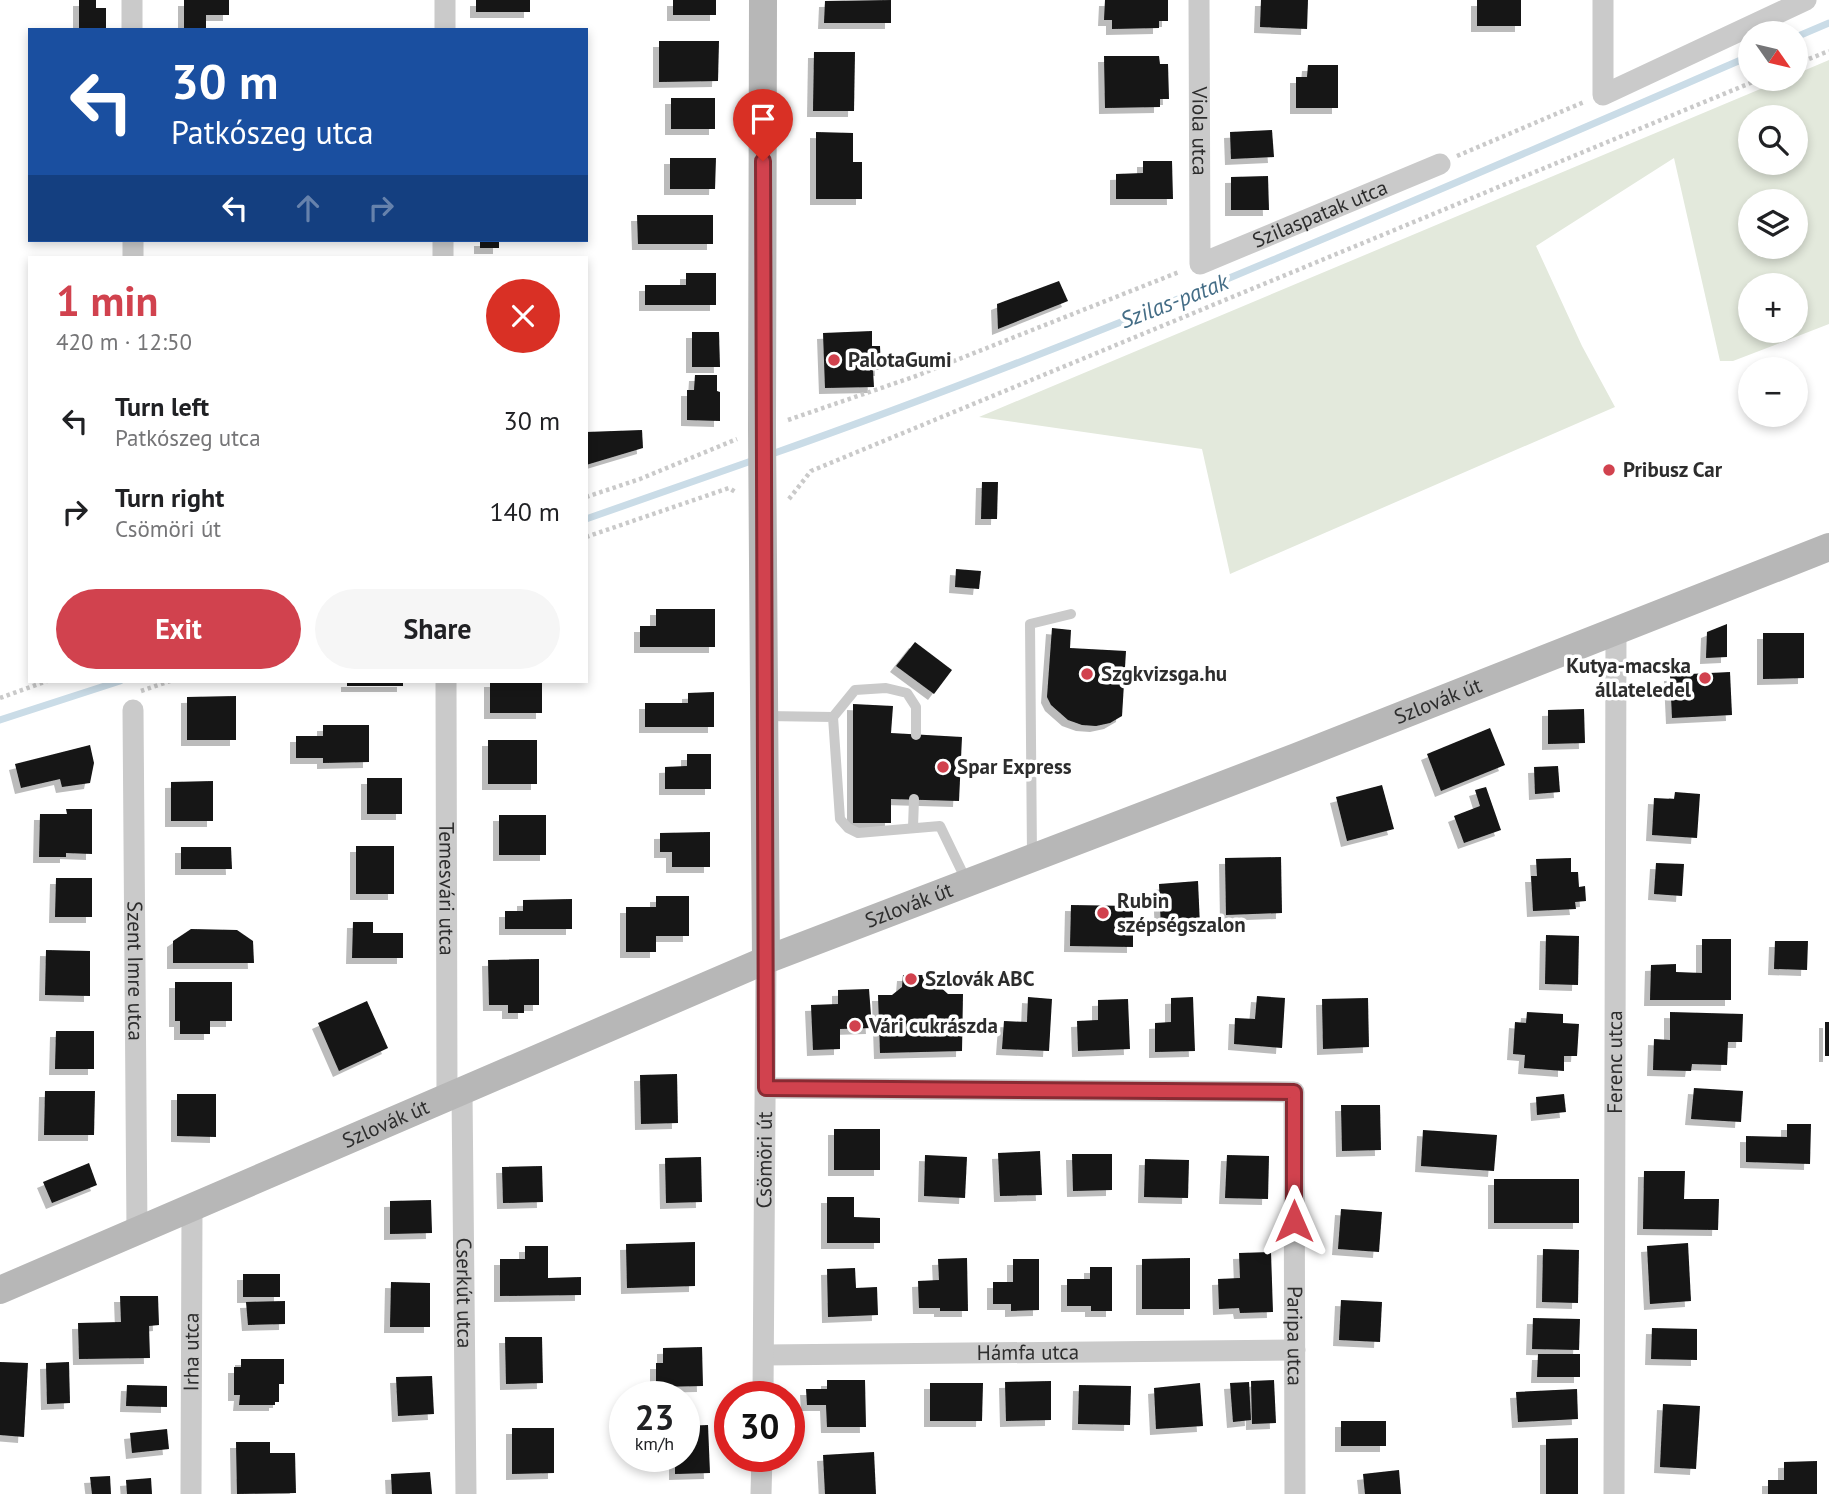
<!DOCTYPE html>
<meta charset="utf-8">
<style>
:root{--surface:#fff;--page:#f6f6f6;--text:#202124;--muted:#757577;--accent:#d1424e}
body{margin:0;font-family:"PT Sans",sans-serif;background:var(--page);color:var(--text);height:100vh;display:flex;flex-direction:column;font-size:26px;white-space:nowrap}
*{box-sizing:border-box;margin:0}
p{font-size:23px;color:var(--muted)}
.icon{flex:none;width:38px;height:38px;fill:none;stroke:currentColor;stroke-width:2;stroke-linecap:round;stroke-linejoin:round}
.map{position:relative;flex:1;overflow:hidden}
.sheet{position:absolute;left:28px;top:256px;width:560px;height:427px;display:flex;flex-direction:column;background:var(--surface);border-radius:0px;box-shadow:0 4px 10px #0003}
.sheet>*{flex:none}
.guide{position:absolute;left:28px;top:28px;width:560px;height:214px;border-radius:0px;box-shadow:0 4px 10px #0003;background:#1a4fa0;color:#fff;overflow:hidden}
.needle{width:46px;rotate:124deg}
.fabs{position:absolute;left:1738px;top:21px;display:grid;gap:14px}
.fabs a{display:grid;place-items:center;width:70px;height:70px;border-radius:50%;background:var(--surface);box-shadow:0 4px 10px #0003;font-size:35px}
.speed{position:absolute;left:609px;top:1381px;display:flex;gap:14px;font-size:35px;font-weight:700;text-align:center}
.speed>*{display:grid;place-content:center;width:91px;height:91px;border-radius:50%;background:var(--surface);box-shadow:0 4px 10px #0003;line-height:1}
.speed small{font-size:18px;font-weight:400}
.speed .limit{border:10px solid #d22;background:#fff;color:#111}
.pin{position:absolute;display:grid;place-items:center;width:60px;height:60px;color:#fff;margin:-72px -30px;border-radius:50% 50% 50% 0;rotate:-45deg;box-shadow:0 0 7px #0007}
.pin .icon{rotate:45deg}
.me{position:absolute;width:77px;margin:-38px;rotate:0deg;stroke-linejoin:round;filter:drop-shadow(0 0 5px #0008)}
.turn{display:flex;align-items:center;gap:24px;height:147px;padding:0 28px;font-size:32px}
.turn .icon{width:91px;height:91px;stroke-width:2.5}
.turn b{display:block;font-size:49px;line-height:60px}
.lanes{display:flex;align-items:center;height:66px;padding:0 28px;background:#0003;justify-content:center;gap:35px;direction:ltr}
.lanes .off{opacity:.35}
.round{display:grid;place-items:center;flex:none;width:74px;height:74px;border-radius:37px;background:var(--page)}
.summary{display:flex;align-items:center;justify-content:space-between;height:119px;padding:0 28px}
h1{font-size:42px;font-weight:700;line-height:52px;color:var(--accent)}
.cta{display:flex;gap:14px;margin-top:auto;padding:14px 28px}
.cta a{flex:1;height:80px;border-radius:42px;background:var(--accent);color:#fff;font-size:28px;font-weight:700;line-height:80px;text-align:center}
.cta a+a{background:var(--page);color:var(--text)}
ul{padding:0;list-style:none}
li{display:flex;align-items:center;gap:21px;height:91px;padding:0 28px}
li div{flex:1}
li b{display:block;font-size:26px}
li em{font-style:normal}
.map>svg:first-child{display:block}
</style>
<div class="map">
<svg width="1829" height="1494" viewBox="0 0 1829 1494">
<defs>
<filter id="shadow"><feDropShadow dx="-6" dy="6" stdDeviation="0" flood-color="#0004"/></filter>
</defs>
<rect width="100%" height="100%" fill="#fff"/>
<path fill="#e3e9dc" fill-rule="evenodd" d="M1829,60V324L1733,361H1720L1674,158L1536,246L1582,346L1615,407L1230,574L1202,449L979,417L1784,79H1796V74ZM1796,117V163H1750V117ZM1796,201V247H1750V201ZM1750,285H1796V331H1750Z"/>
<g fill="none" stroke-linecap="round" stroke-linejoin="round">
<g stroke="#cadce7" stroke-width="7">
<polyline points="1796,37 1829,23"/>
<path d="M769,455C1102,338 1426,196 1750,56"/>
<polyline points="586,519 757,459"/>
<polyline points="0,720 120,681"/>
</g>
</g>
<g fill="#141414" filter="url(#shadow)">
<polygon points="79,0 96,0 96,8 106,8 106,30 79,30"/>
<polygon points="184,0 229,0 229,15 206,15 206,30 184,30"/>
<rect x="476" y="0" width="54" height="12"/>
<rect x="673" y="0" width="43" height="15"/>
<polygon points="891,0 891,23 824,23 825,1"/>
<polygon points="1105,0 1168,0 1168,21 1159,21 1159,28 1112,29 1112,20 1104,20"/>
<polygon points="1261,0 1308,0 1307,29 1260,27"/>
<rect x="1477" y="0" width="44" height="26"/>
<polygon points="659,41 719,41 718,81 659,82"/>
<polygon points="814,52 855,52 854,111 813,111"/>
<polygon points="1104,56 1159,56 1160,64 1168,64 1169,99 1160,99 1160,107 1105,108"/>
<polygon points="1308,65 1338,65 1338,108 1296,108 1296,77 1307,77"/>
<rect x="671" y="98" width="44" height="31"/>
<polygon points="1272,130 1274,157 1231,159 1230,132"/>
<polygon points="816,132 853,133 853,162 862,162 862,199 816,199"/>
<polygon points="670,158 716,158 715,189 670,189"/>
<polygon points="1143,161 1172,161 1173,199 1116,199 1116,174 1143,173"/>
<polygon points="1268,176 1269,210 1231,210 1231,177"/>
<polygon points="637,215 713,215 713,244 638,244"/>
<rect x="480" y="240" width="19" height="8"/>
<polygon points="686,273 716,273 716,305 645,305 645,285 686,285"/>
<polygon points="1059,281 1068,301 998,329 997,304"/>
<polygon points="872,331 872,346 880,346 881,370 873,370 874,387 825,388 823,333"/>
<polygon points="692,332 719,332 720,367 692,367"/>
<polygon points="695,375 717,375 717,391 720,392 720,421 687,420 687,390 694,390"/>
<polygon points="642,430 643,448 586,465 586,432"/>
<polygon points="982,482 998,482 997,519 981,519"/>
<polygon points="956,569 981,571 979,589 955,587"/>
<polygon points="656,609 715,609 715,647 640,647 640,626 656,626"/>
<polygon points="1727,624 1727,657 1706,658 1707,632"/>
<polygon points="1052,628 1071,630 1070,648 1126,651 1122,716 1110,723 1096,726 1082,725 1068,720 1051,705 1047,697"/>
<polygon points="1763,633 1804,633 1804,678 1763,679"/>
<polygon points="915,642 952,670 934,694 896,666"/>
<polygon points="1730,672 1732,715 1672,718 1670,675"/>
<rect x="347" y="681" width="56" height="5"/>
<rect x="490" y="681" width="52" height="32"/>
<polygon points="714,692 714,727 645,727 645,703 688,703 688,693"/>
<polygon points="236,696 236,740 187,740 187,697"/>
<polygon points="853,704 893,706 891,733 962,737 959,801 891,799 891,823 853,823"/>
<polygon points="1584,709 1585,743 1548,744 1548,710"/>
<polygon points="323,725 369,725 369,762 323,763 323,758 296,758 296,736 323,736"/>
<polygon points="1490,728 1505,765 1441,791 1427,754"/>
<rect x="488" y="740" width="49" height="44"/>
<polygon points="90,745 94,763 90,783 62,787 60,779 21,788 15,764"/>
<polygon points="687,754 711,754 711,789 665,789 665,767 687,766"/>
<polygon points="1558,766 1560,792 1535,794 1534,767"/>
<rect x="367" y="778" width="35" height="36"/>
<polygon points="213,781 213,821 171,821 171,782"/>
<polygon points="1382,785 1394,829 1347,841 1336,797"/>
<polygon points="1486,787 1501,830 1464,843 1454,816 1480,806 1475,790"/>
<polygon points="1675,792 1700,794 1697,838 1652,835 1654,798 1674,799"/>
<polygon points="66,809 92,809 92,854 66,853 66,857 39,857 40,814 67,814"/>
<rect x="499" y="815" width="47" height="40"/>
<polygon points="710,832 710,867 672,867 672,852 660,852 660,833"/>
<rect x="356" y="846" width="38" height="48"/>
<polygon points="181,847 231,847 232,869 181,869"/>
<polygon points="1281,857 1282,913 1226,915 1225,858"/>
<polygon points="1571,858 1571,872 1578,872 1579,887 1585,886 1586,901 1575,902 1576,909 1533,911 1531,876 1537,876 1536,859"/>
<polygon points="1656,863 1684,864 1682,896 1654,894"/>
<polygon points="56,878 92,878 92,917 55,917"/>
<polygon points="1198,881 1200,926 1161,928 1159,884"/>
<polygon points="656,896 689,896 689,936 656,936 656,952 626,952 626,907 656,907"/>
<polygon points="572,899 572,929 505,929 505,911 523,911 523,900"/>
<polygon points="1071,905 1133,906 1133,947 1070,946"/>
<polygon points="353,922 373,922 373,933 403,933 403,958 352,958"/>
<polygon points="191,929 237,930 253,941 254,963 173,963 173,941"/>
<polygon points="1546,935 1579,936 1578,985 1545,984"/>
<polygon points="1702,939 1731,939 1731,1000 1650,1000 1651,965 1676,964 1676,972 1702,973"/>
<polygon points="1775,941 1808,941 1807,970 1774,969"/>
<polygon points="46,950 90,951 90,996 45,995"/>
<polygon points="539,959 539,1005 524,1005 524,1013 508,1013 508,1005 489,1005 488,960"/>
<polygon points="903,975 938,975 938,985 948,994 963,994 962,1051 880,1053 878,995 892,995 902,987"/>
<polygon points="175,982 232,982 232,1021 210,1021 210,1034 180,1034 180,1021 175,1021"/>
<polygon points="869,989 872,1028 840,1029 840,1049 813,1050 811,1005 838,1004 838,990"/>
<polygon points="1257,996 1285,998 1282,1048 1234,1044 1235,1018 1255,1019"/>
<polygon points="1028,997 1052,999 1049,1051 1002,1049 1004,1021 1027,1022"/>
<polygon points="1193,997 1195,1051 1155,1052 1155,1023 1171,1022 1171,998"/>
<polygon points="1368,998 1369,1047 1323,1049 1322,999"/>
<polygon points="1128,999 1130,1049 1078,1051 1077,1021 1098,1020 1098,1000"/>
<polygon points="367,1001 388,1048 339,1071 318,1023"/>
<polygon points="1527,1012 1563,1014 1563,1023 1579,1024 1577,1056 1564,1056 1564,1071 1524,1068 1525,1055 1513,1054 1515,1022 1526,1023"/>
<polygon points="1670,1012 1743,1014 1742,1042 1728,1042 1727,1065 1692,1064 1691,1071 1653,1070 1654,1039 1670,1040"/>
<rect x="1825" y="1022" width="4" height="34"/>
<polygon points="56,1031 94,1031 94,1069 55,1069"/>
<polygon points="677,1074 678,1123 641,1124 640,1075"/>
<polygon points="1694,1088 1743,1091 1741,1122 1691,1119"/>
<polygon points="45,1091 95,1091 94,1135 44,1135"/>
<polygon points="177,1094 216,1094 216,1137 177,1136"/>
<polygon points="1564,1094 1566,1112 1537,1115 1536,1097"/>
<polygon points="1341,1105 1380,1105 1381,1150 1342,1151"/>
<polygon points="1787,1124 1811,1124 1810,1164 1746,1162 1746,1136 1787,1137"/>
<rect x="834" y="1129" width="46" height="41"/>
<polygon points="1423,1130 1497,1135 1494,1171 1421,1166"/>
<polygon points="1040,1151 1042,1195 1000,1196 998,1153"/>
<polygon points="1072,1154 1112,1154 1112,1190 1073,1191"/>
<polygon points="925,1155 967,1157 965,1198 924,1196"/>
<polygon points="1227,1155 1269,1156 1268,1199 1225,1198"/>
<polygon points="701,1157 702,1202 666,1203 665,1158"/>
<polygon points="1145,1159 1189,1160 1188,1198 1144,1197"/>
<polygon points="89,1163 97,1185 52,1203 43,1182"/>
<polygon points="542,1166 543,1202 503,1203 502,1167"/>
<polygon points="1644,1171 1685,1171 1684,1199 1719,1199 1718,1230 1643,1229"/>
<rect x="1494" y="1179" width="85" height="44"/>
<polygon points="827,1197 854,1197 854,1217 880,1218 880,1243 827,1243"/>
<polygon points="431,1200 432,1233 390,1234 390,1201"/>
<polygon points="1341,1209 1382,1212 1379,1252 1338,1249"/>
<polygon points="695,1242 695,1286 627,1288 626,1244"/>
<polygon points="1688,1243 1691,1301 1650,1304 1647,1246"/>
<polygon points="525,1246 548,1246 548,1278 581,1277 581,1295 500,1296 500,1259 525,1259"/>
<polygon points="1543,1249 1579,1250 1578,1303 1542,1302"/>
<polygon points="1271,1252 1273,1312 1240,1313 1239,1308 1219,1309 1218,1279 1240,1278 1239,1253"/>
<polygon points="967,1258 968,1311 940,1311 940,1308 919,1308 918,1281 939,1280 938,1259"/>
<polygon points="1190,1258 1190,1309 1142,1309 1142,1259"/>
<polygon points="1013,1259 1039,1259 1039,1310 1011,1311 1011,1304 993,1304 993,1282 1013,1282"/>
<polygon points="1090,1267 1112,1267 1112,1311 1091,1311 1091,1306 1067,1306 1067,1279 1090,1279"/>
<polygon points="855,1268 856,1288 877,1287 878,1315 828,1317 827,1269"/>
<rect x="243" y="1274" width="37" height="23"/>
<polygon points="391,1282 430,1283 430,1327 390,1327"/>
<polygon points="120,1296 158,1296 159,1325 149,1326 150,1358 79,1359 78,1323 121,1322"/>
<polygon points="1341,1300 1382,1302 1380,1342 1339,1340"/>
<polygon points="285,1301 285,1324 248,1325 246,1302"/>
<polygon points="1533,1318 1580,1319 1579,1350 1532,1349"/>
<polygon points="1652,1328 1697,1329 1697,1360 1651,1359"/>
<polygon points="505,1337 542,1337 543,1383 506,1384"/>
<polygon points="702,1347 703,1386 656,1387 656,1363 663,1363 663,1348"/>
<polygon points="1538,1354 1580,1354 1580,1377 1537,1377"/>
<polygon points="241,1359 284,1359 284,1384 279,1384 279,1402 275,1402 275,1405 239,1405 240,1395 234,1395 234,1367 241,1367"/>
<polygon points="0,1362 28,1363 24,1437 0,1435"/>
<polygon points="69,1362 70,1403 47,1404 46,1363"/>
<polygon points="432,1376 434,1414 398,1416 396,1377"/>
<polygon points="827,1380 865,1380 866,1427 827,1427 826,1405 807,1405 806,1389 827,1389"/>
<polygon points="1274,1380 1276,1423 1252,1424 1251,1381"/>
<polygon points="1051,1381 1051,1420 1006,1421 1005,1382"/>
<polygon points="1249,1382 1251,1420 1233,1422 1230,1383"/>
<polygon points="930,1383 983,1383 982,1421 930,1421"/>
<polygon points="1200,1383 1203,1426 1156,1429 1154,1388"/>
<polygon points="127,1385 167,1386 167,1407 126,1406"/>
<polygon points="1079,1385 1131,1386 1130,1425 1078,1424"/>
<polygon points="1577,1389 1578,1419 1518,1422 1516,1392"/>
<polygon points="1663,1404 1700,1406 1696,1469 1660,1467"/>
<rect x="1341" y="1421" width="45" height="25"/>
<polygon points="708,1425 710,1473 675,1474 675,1456 684,1456 684,1426"/>
<polygon points="512,1428 554,1428 554,1473 512,1474"/>
<polygon points="167,1429 169,1449 132,1453 130,1433"/>
<polygon points="1578,1438 1578,1494 1546,1494 1546,1439"/>
<polygon points="236,1442 270,1442 270,1453 295,1453 296,1493 237,1494"/>
<polygon points="874,1452 876,1494 825,1494 823,1455"/>
<polygon points="1817,1461 1817,1494 1768,1494 1768,1480 1784,1480 1784,1462"/>
<polygon points="1399,1470 1401,1494 1365,1494 1363,1474"/>
<polygon points="430,1472 432,1494 392,1494 391,1474"/>
<polygon points="110,1476 111,1494 92,1494 90,1477"/>
<polygon points="151,1478 152,1494 127,1494 126,1480"/>
</g>
<g fill="none" stroke-linecap="round" stroke-linejoin="round">
<g stroke="#cacaca" stroke-width="4.5" stroke-dasharray="3.5 3.5" stroke-linecap="butt">
<polyline points="1796,64 1829,51"/>
<polyline points="1457,156 1584,102"/>
<polyline points="788,420 916,376 1179,272"/>
<polyline points="586,497 640,479 737,439"/>
<polyline points="789,499 811,471 1760,79"/>
<polyline points="586,537 729,488 737,493"/>
<polyline points="141,691 170,681"/>
<polyline points="0,698 47,681"/>
</g>
<g stroke="#cacaca" stroke-width="10">
<polyline points="766,716 833,717 840,819 848,828 858,833 940,826 967,882"/>
<polyline points="833,717 855,690 886,688 907,693 916,707 916,735"/>
<polyline points="913,827 914,799"/>
<polyline points="1032,856 1030,624 1071,614"/>
</g>
<g stroke="#cacaca" stroke-width="21">
<polyline points="132,0 132,30"/>
<path id="s1" d="M1199,0L1200,264L1440,164"/>
<polyline points="1603,0 1603,95 1806,0"/>
<polyline points="445,30 445,0"/>
<polyline points="133,240 133,257"/>
<polyline points="443,257 443,240"/>
<path id="s2" d="M446,681L447,1098"/>
<path id="s3" d="M133,710L137,1232"/>
<path id="s4" d="M766,1088L1294,1092L1295,1494"/>
<path id="s5" d="M462,1092L466,1494"/>
<path id="s6" d="M764,1355L1295,1350"/>
<path id="s7" d="M763,1396L766,960"/>
<path id="s8" d="M191,1494L192,1209"/>
<polyline points="761,1494 762,1456"/>
<path id="s9" d="M1614,1494L1616,631"/>
</g>
<g stroke="#b7b7b7" stroke-width="28">
<polyline points="763,0 762,429 766,960"/>
<path id="s10" d="M0,1290L766,960L1296,757L1829,547"/>
</g>
</g>
<g fill="none" stroke-linecap="round" stroke-linejoin="round">
<defs>
<polyline id="route" points="763,161 766,1088 1294,1092 1294,1221"/>
</defs>
<use href="#route" stroke="#882b33" stroke-width="18"/>
<use href="#route" stroke="#d1424e" stroke-width="12"/>
</g>
<g fill="#d1424e" stroke="#fff" stroke-width="2.5">
<circle cx="834" cy="360" r="7"/>
<circle cx="1609" cy="470" r="7"/>
<circle cx="1087" cy="674" r="7"/>
<circle cx="1705" cy="678" r="7"/>
<circle cx="943" cy="767" r="7"/>
<circle cx="1103" cy="913" r="7"/>
<circle cx="911" cy="979" r="7"/>
<circle cx="855" cy="1026" r="7"/>
</g>
<g text-anchor="middle" stroke-width="7" stroke-linejoin="round" paint-order="stroke">
<g font-size="21" fill="#2d2d2d" stroke="#fff">
<text dy="7" stroke="none"><textPath href="#s1" startOffset="131">Viola utca</textPath></text>
<text dy="7" stroke="none"><textPath href="#s1" startOffset="394">Szilaspatak utca</textPath></text>
<text dy="7" stroke="none"><textPath href="#s10" startOffset="1554">Szlovák út</textPath></text>
<text dy="7" stroke="none"><textPath href="#s2" startOffset="208">Temesvári utca</textPath></text>
<text dy="7" stroke="none"><textPath href="#s10" startOffset="987">Szlovák út</textPath></text>
<text dy="7" stroke="none"><textPath href="#s3" startOffset="261">Szent Imre utca</textPath></text>
<text dy="7" stroke="none"><textPath href="#s9" startOffset="432">Ferenc utca</textPath></text>
<text dy="7" stroke="none"><textPath href="#s10" startOffset="420">Szlovák út</textPath></text>
<text dy="7" stroke="none"><textPath href="#s7" startOffset="236">Csömöri út</textPath></text>
<text dy="7" stroke="none"><textPath href="#s5" startOffset="201">Cserkút utca</textPath></text>
<text dy="7" stroke="none"><textPath href="#s4" startOffset="772">Paripa utca</textPath></text>
<text dy="7" stroke="none"><textPath href="#s8" startOffset="142">Irha utca</textPath></text>
<text dy="7" stroke="none"><textPath href="#s6" startOffset="264">Hámfa utca</textPath></text>
</g>
<g font-size="21" font-weight="bold" fill="#2d2d2d" stroke="#fff" text-anchor="start">
<text x="848" y="367">PalotaGumi</text>
<text x="1623" y="477">Pribusz Car</text>
<text x="1691" y="673" text-anchor="end">Kutya-macska<tspan x="1691" dy="24">állateledel</tspan></text>
<text x="1101" y="681">Szgkvizsga.hu</text>
<text x="957" y="774">Spar Express</text>
<text x="1117" y="908">Rubin<tspan x="1117" dy="24">szépségszalon</tspan></text>
<text x="925" y="986">Szlovák ABC</text>
<text x="869" y="1033">Vári cukrászda</text>
</g>
<g font-size="23" font-style="italic" fill="#446d86" stroke="#fff">
<text transform="translate(1174 301) rotate(-21)" y="8">Szilas-patak</text>
</g>
</g>
</svg>
<div class="fabs">
<a><svg class="needle" viewBox="-14 -14 28 28"><path d="M0-13l5 13h-10z" fill="#e53935"/><path d="M0 13l5-13h-10z" fill="#757577"/></svg></a>
<a><svg class="icon" aria-label="search" viewBox="0 0 24 24"><circle cx="10" cy="10" r="6"/><path d="M15 15l6 6"/></svg></a>
<a><svg class="icon" aria-label="layers" viewBox="0 0 24 24"><path d="M12 4l9 5-9 5-9-5zM3 14l9 5 9-5"/></svg></a>
<a>+</a>
<a>−</a>
</div>
<div class="speed"><div>23<small>km/h</small></div><div class="limit">30</div></div>
<div class="pin" style="left:763px;top:161px;background:#d93025"><svg class="icon" aria-label="arrive" viewBox="0 0 24 24"><path d="M6 21V4h12l-3 4 3 4H6"/></svg></div>
<svg class="me" style="left:1294px;top:1221px" viewBox="-20 -20 40 40"><path d="M0-17L14 15 0 8-14 15z" fill="#d1424e" stroke="#fff" stroke-width="4"/></svg>
<div class="guide">
<div class="turn"><svg class="icon" aria-label="left" viewBox="0 0 24 24"><path d="M17 20v-9H6M10 6l-5 5 5 5"/></svg><div><b>30 m</b>Patkószeg utca</div></div>
<div class="lanes"><svg class="icon" aria-label="left" viewBox="0 0 24 24"><path d="M17 20v-9H6M10 6l-5 5 5 5"/></svg><svg class="icon off" aria-label="ahead" viewBox="0 0 24 24"><path d="M12 20V5M6 11l6-6 6 6"/></svg><svg class="icon off" aria-label="right" viewBox="0 0 24 24"><path d="M7 20v-9h11M14 6l5 5-5 5"/></svg></div>
</div>
<section class="sheet">
<div class="summary"><div><h1>1 min</h1><p>420 m · 12:50</p></div><a class="round" style="background:#d93025;color:#fff"><svg class="icon" aria-label="close" viewBox="0 0 24 24"><path d="M6 6l12 12M18 6L6 18"/></svg></a></div>
<ul>
<li><svg class="icon" aria-label="left" viewBox="0 0 24 24"><path d="M17 20v-9H6M10 6l-5 5 5 5"/></svg><div><b>Turn left</b><p>Patkószeg utca</p></div><em>30 m</em></li>
<li><svg class="icon" aria-label="right" viewBox="0 0 24 24"><path d="M7 20v-9h11M14 6l5 5-5 5"/></svg><div><b>Turn right</b><p>Csömöri út</p></div><em>140 m</em></li>
</ul>
<div class="cta"><a>Exit</a><a>Share</a></div>
</section>
</div>
